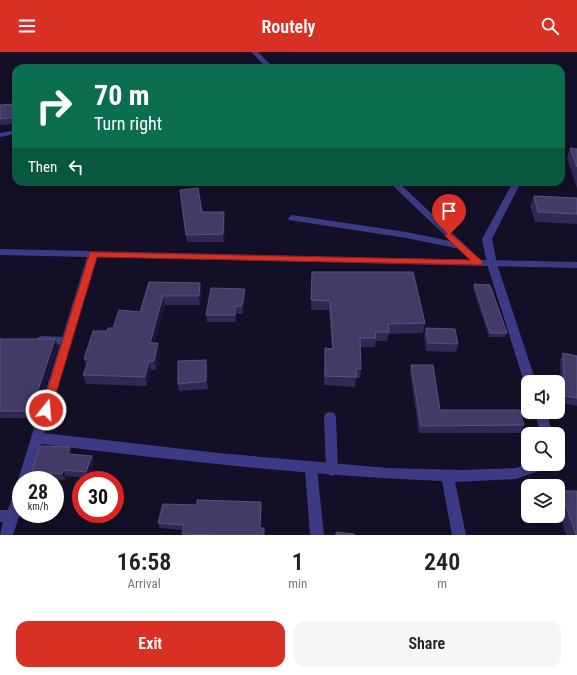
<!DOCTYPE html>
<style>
:root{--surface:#fff;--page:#f6f6f6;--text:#222;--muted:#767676;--accent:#d93025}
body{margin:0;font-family:"Roboto Condensed",sans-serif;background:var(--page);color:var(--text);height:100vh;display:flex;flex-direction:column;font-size:15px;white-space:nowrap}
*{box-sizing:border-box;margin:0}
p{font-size:13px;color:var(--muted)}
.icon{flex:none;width:22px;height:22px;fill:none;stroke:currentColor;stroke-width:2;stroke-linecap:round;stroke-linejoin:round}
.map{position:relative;height:483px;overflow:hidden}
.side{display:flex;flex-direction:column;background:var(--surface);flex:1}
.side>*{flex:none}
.banner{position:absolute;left:12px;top:12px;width:553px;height:122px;border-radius:12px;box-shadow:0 2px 6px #0003;background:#0b6e4f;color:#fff;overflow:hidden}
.controls{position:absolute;left:521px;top:323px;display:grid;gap:8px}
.controls a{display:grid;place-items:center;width:44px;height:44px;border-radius:8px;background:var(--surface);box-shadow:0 2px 6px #0003;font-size:20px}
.speed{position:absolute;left:12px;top:419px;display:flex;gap:8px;font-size:20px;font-weight:700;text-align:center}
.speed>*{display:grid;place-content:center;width:52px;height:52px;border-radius:50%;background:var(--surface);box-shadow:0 2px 6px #0003;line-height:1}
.speed small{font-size:10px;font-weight:400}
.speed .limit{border:6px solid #d22;background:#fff;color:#111}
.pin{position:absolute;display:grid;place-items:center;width:34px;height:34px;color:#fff;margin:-41px -17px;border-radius:50% 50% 50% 0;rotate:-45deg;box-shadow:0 0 4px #0007}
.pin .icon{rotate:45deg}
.me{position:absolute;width:44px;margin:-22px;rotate:17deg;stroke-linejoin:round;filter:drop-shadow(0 0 3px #0008)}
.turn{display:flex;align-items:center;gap:14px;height:84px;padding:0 16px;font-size:18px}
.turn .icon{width:52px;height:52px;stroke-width:2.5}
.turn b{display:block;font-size:28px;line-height:34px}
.then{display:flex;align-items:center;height:38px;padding:0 16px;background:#0003;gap:8px;font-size:15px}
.eta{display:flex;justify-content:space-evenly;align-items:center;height:68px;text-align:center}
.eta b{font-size:24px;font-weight:600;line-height:28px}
.button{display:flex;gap:8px;margin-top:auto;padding:8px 16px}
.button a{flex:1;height:46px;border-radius:12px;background:var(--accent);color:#fff;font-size:16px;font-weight:600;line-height:46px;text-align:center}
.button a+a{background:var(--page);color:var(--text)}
header{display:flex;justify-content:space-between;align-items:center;height:52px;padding:0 16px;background:var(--accent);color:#fff;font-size:18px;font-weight:600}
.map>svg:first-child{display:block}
</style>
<header><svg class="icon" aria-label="menu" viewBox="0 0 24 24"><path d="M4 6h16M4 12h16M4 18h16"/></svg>Routely<svg class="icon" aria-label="search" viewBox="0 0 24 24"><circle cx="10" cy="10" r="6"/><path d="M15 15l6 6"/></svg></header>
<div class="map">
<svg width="577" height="483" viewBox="0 0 577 483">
<rect width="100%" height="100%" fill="#130f26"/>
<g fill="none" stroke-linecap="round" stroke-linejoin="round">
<g fill="#3d3a85" fill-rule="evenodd">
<polygon points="513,130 521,130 492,187 497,212 492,215 487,212 482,187"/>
<polygon points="292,163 406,180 460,191 465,194 460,197 406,186 289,168 288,166"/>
<polygon points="42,284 67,285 71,286 72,289 71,292 67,293 42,292 38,291 37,288 38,285"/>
<polygon points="330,360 334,361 336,365 338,418 336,422 332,424 328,422 326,418 324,365 326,361"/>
<polygon points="311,411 315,413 317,417 324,483 310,483 305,417 307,413"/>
</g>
<g fill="#3d3a85" fill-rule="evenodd">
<polygon points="251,0 258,0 274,16 267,16"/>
<polygon points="16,78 16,82 0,85 0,81"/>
<polygon points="389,130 398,130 482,209 484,211 482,213 476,213"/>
<path d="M93,199L98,202L44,381L218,401L388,416L462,418L516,416L528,412H549L547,416L516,427L455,430L466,483H452L442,429C308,424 175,408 41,392L30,428H21V458L13,483H0L3,470H0V458H8L16,434L20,432L18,428L88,202Z"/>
<polygon points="492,209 497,212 536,330 528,330 528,334 524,330 487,212"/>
<polygon points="534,360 546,360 553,382 541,382"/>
</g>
<polygon fill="#3d3a85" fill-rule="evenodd" points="0,197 577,210 577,216 0,203"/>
</g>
<g fill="#312854">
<polygon points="16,39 16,72 0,73 0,53 14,52"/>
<polygon points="570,96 577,97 577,136 567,106"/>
<polygon points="180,138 202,160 224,160 225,167 224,190 187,190"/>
<polygon points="534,144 577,146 577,172 535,170 530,154"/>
<polygon points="312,220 425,271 423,281 388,282 387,289 376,289 375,295 360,295 361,317 360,326 356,326 355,335 324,333 325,296 332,297 329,258 311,258"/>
<polygon points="149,230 200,231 202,239 200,253 165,253 154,291 160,300 156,318 151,318 147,334 86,332 83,323 86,314 84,307 107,279 113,276 140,260"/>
<polygon points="474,232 507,281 505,285 489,285 473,236"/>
<polygon points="245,244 243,262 237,262 236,270 207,270 206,263"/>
<polygon points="426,276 458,292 456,300 426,299 424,284"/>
<polygon points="0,287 58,294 35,366 0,366"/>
<polygon points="563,301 577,304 577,354 562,351 560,308"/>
<polygon points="411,313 440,358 524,373 521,381 419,381 410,320"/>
<polygon points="208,315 208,337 179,339 178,332"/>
<polygon points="73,401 72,402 94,410 89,426 66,424 65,428 29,428"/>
<polygon points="561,439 577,483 566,483 558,458 558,444"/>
<polygon points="261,450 262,456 260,476 265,483 183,483 183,478 160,476 158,471 197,453"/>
</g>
<g fill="#1d163a">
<polygon points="224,160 225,167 224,190 223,182"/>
<polygon points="200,231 202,239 200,253 199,244"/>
<polygon points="245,237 245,244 243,262 242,254"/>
<polygon points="163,244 165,253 152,300 150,291"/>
<polygon points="236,254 237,262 236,270 235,263"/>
<polygon points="55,287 58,294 35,366 31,359"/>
<polygon points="158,291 160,300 156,318 154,309"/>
<polygon points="206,308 208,315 208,337 206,329"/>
<polygon points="149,309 151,318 147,334 145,325"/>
<polygon points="70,395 73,401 71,408 68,402"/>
<polygon points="92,404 94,410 89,426 86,420"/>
<polygon points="63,418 66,424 65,428 62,422"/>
<polygon points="51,421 54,427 54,428 49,428"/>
<polygon points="261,450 262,456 260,481 260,476"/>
</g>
<g fill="#433a66" stroke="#5a527e">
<polygon points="16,39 16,65 0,67 0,53 14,52"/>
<polygon points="570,96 577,97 577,115"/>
<polygon points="198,136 202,160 224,160 223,182 186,183 180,138"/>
<polygon points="534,144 577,146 577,162 538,160"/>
<polygon points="312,220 413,220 425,271 388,272 389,280 375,280 376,286 360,286 361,317 356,317 357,325 325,324 325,296 333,297 330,249 311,248"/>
<polygon points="149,230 200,231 199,244 163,244 150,291 158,291 154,309 149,309 145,325 83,323 89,307 84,307 93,279 107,279 108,276 113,276 119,258 140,260"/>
<polygon points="474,232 490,233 507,281 490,281"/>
<polygon points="211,236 245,237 242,254 236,254 235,263 206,263"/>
<polygon points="426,276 455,277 458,292 428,291"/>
<polygon points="0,287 55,287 31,359 0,359"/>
<polygon points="563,301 577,304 577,346 565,344"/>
<polygon points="206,308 206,329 178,332 178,309"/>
<polygon points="411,313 433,313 440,358 520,358 524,373 421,374"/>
<polygon points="40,394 70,395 68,402 92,404 86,420 63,418 62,422 51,421 49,428 29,428"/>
<polygon points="561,439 577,439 577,483 576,483"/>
<polygon points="197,448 261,450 260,476 264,476 264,483 217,483 182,482 184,473 158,471 163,452 197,453"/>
<polygon points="336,480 354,482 354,483 336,483"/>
</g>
<polygon fill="#d93025" stroke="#8d1f18" points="449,180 482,209 482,213 97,205 51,358 50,361 42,361 41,358 90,200 470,208 446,185 445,183"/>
</svg>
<div class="controls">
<a><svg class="icon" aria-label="sound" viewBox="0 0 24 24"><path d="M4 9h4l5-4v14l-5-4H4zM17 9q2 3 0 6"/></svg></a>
<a><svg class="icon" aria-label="search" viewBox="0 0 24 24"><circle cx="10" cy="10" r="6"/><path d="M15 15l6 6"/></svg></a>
<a><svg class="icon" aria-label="layers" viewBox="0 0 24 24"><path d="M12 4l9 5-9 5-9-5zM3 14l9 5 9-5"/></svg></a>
</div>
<div class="speed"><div>28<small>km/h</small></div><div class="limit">30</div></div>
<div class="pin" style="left:449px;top:183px;background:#d93025"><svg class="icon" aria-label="arrive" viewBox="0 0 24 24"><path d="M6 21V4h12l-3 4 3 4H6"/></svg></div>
<svg class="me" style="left:46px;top:358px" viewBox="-20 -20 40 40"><circle r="17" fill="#d93025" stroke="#fff" stroke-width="3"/><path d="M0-11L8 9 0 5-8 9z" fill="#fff"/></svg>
<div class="banner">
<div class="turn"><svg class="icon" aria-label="right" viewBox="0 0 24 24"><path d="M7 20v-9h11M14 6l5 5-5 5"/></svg><div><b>70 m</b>Turn right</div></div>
<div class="then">Then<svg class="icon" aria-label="left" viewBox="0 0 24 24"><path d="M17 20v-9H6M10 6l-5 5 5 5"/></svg></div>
</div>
</div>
<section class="side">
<div class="eta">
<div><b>16:58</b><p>Arrival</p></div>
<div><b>1</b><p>min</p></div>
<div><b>240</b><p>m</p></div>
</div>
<div class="button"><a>Exit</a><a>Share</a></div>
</section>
